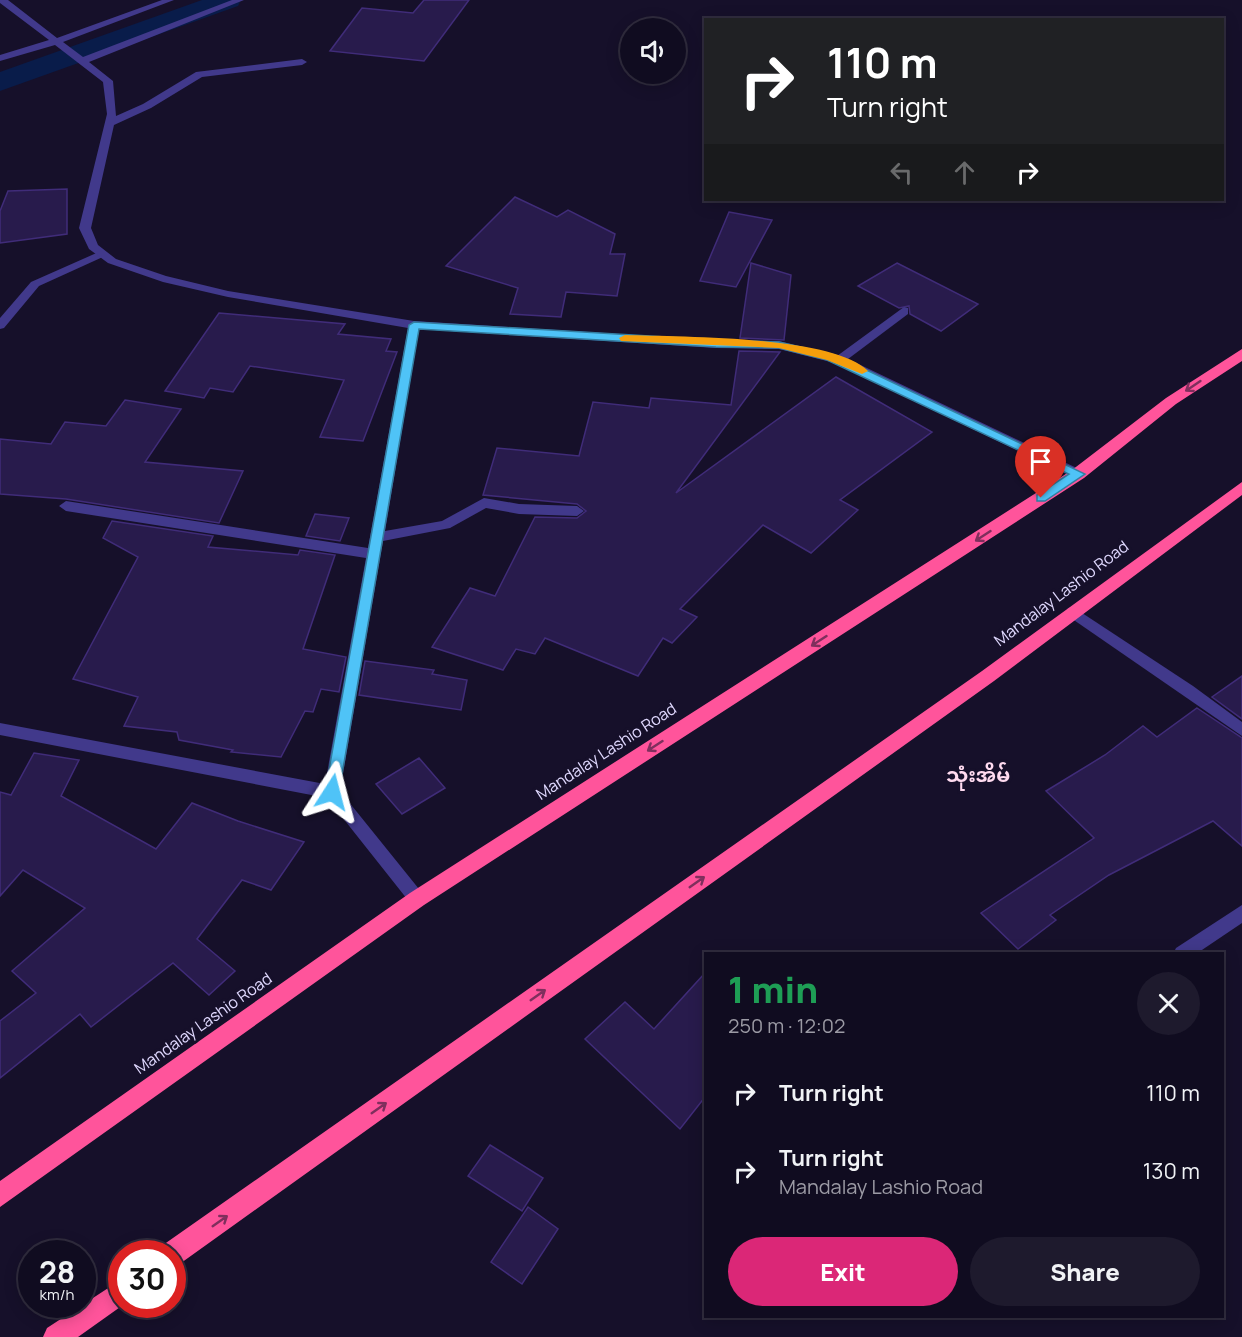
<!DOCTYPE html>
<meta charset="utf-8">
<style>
:root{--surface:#100c20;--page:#1e1a2d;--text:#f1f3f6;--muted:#9c9ba5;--line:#302c3e;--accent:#db2777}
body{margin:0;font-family:Manrope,"Noto Sans Myanmar",sans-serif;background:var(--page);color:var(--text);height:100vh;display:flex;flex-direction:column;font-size:22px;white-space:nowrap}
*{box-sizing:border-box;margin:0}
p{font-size:20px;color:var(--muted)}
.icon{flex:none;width:33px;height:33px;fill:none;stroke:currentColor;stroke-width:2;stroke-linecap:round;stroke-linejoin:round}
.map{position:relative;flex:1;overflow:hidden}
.drawer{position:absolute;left:704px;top:952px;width:520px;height:366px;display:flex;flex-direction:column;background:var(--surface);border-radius:0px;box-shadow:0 3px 15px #0003,0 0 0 2px var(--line)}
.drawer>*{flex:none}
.top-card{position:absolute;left:704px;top:18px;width:520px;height:183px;border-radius:0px;box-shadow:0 3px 15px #0003,0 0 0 2px var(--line);background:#202124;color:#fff;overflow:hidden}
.tools{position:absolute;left:620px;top:18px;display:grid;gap:12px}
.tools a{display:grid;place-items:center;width:66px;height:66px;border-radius:50%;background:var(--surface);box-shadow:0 3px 15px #0003,0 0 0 2px var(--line);font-size:30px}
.speed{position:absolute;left:18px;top:1240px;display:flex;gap:12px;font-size:30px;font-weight:700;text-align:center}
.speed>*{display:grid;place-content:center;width:78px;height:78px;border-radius:50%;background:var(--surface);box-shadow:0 3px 15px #0003,0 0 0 2px var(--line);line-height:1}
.speed small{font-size:15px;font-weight:400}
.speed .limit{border:9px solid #d22;background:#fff;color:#111}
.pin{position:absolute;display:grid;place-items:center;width:51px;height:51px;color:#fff;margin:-62px -26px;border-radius:50% 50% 50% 0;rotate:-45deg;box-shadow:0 0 6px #0007}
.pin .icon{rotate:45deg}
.me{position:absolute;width:66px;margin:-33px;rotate:9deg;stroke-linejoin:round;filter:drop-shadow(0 0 4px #0008)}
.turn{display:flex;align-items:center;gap:21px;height:126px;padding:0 24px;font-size:27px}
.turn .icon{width:78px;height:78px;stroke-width:2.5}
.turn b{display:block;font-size:42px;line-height:51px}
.lanes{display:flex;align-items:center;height:57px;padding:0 24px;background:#0003;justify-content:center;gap:30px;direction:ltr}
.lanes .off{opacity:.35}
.round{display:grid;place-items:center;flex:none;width:63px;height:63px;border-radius:32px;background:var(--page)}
.overview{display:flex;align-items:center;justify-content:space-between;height:102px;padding:0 24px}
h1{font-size:36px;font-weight:800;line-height:45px;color:#1e9e55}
.primary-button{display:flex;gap:12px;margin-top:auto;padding:12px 24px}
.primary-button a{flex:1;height:69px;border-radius:36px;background:var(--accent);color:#fff;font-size:24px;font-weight:800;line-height:69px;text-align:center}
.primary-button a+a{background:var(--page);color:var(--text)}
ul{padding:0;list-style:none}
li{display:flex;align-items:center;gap:18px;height:78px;padding:0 24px}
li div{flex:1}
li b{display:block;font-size:22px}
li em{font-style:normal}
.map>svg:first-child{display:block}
</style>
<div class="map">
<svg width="1242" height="1337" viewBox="0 0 1242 1337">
<rect width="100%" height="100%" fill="#16102a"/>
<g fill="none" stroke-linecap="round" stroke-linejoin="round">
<polygon fill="#091c4a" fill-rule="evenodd" points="202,0 241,0 238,6 0,91 0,72"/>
</g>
<g fill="#281b4c" stroke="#402c79" stroke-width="1.5">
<polygon points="424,0 469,0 424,61 330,51 362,8 413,13"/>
<polygon points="67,189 67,234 0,243 0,211 8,191"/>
<polygon points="515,197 557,217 568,210 615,234 610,254 625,254 617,296 566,292 561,317 510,314 518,288 446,266"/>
<polygon points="729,212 772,220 736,287 700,281"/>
<polygon points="751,263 791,275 784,340 740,338"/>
<polygon points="897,263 978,304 941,331 910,314 909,306 899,308 858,286"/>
<polygon points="219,313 345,324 338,334 391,339 386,351 397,352 363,441 320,437 344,380 250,366 233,392 210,388 204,398 165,391"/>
<polygon points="739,351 780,352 676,493 836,377 932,432 840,500 858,510 811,553 763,525 680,609 697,617 672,643 663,638 638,676 545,638 535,654 516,649 503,670 432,647 470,588 495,596 535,517 577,518 586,511 577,504 483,495 497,448 579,456 593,402 649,408 651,398 731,405"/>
<polygon points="125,400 181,409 145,462 243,471 219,523 66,499 0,494 0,439 51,444 65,422 106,426"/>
<polygon points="315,514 349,518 340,541 306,536"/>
<polygon points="112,521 213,536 208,547 298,555 300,550 335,555 303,649 346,657 339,692 321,689 313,712 305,711 281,757 231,752 233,750 179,740 177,732 124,726 138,697 73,679 138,557 103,538"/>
<polygon points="365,661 434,670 432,674 467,680 461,710 359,695"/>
<polygon points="1242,676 1242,719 1212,697"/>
<polygon points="1197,708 1242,738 1242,846 1213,821 1109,875 1050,915 1056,920 1018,949 981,913 1094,838 1046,791 1105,755 1143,726 1157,737"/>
<polygon points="34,753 79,760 61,796 156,849 192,803 238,821 304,842 271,890 242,880 197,939 235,971 209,995 173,963 91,1027 80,1014 0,1078 0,1021 36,993 12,971 85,908 23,870 0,896 0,792 11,795"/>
<polygon points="419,758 445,788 402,814 376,784"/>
<polygon points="705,973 705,1097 680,1129 585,1039 625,1002 654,1029"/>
<polygon points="490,1145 543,1178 522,1211 468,1176"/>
<polygon points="528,1207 558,1229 522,1284 491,1262"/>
</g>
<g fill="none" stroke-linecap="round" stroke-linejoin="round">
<polygon fill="#41398b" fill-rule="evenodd" points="101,251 107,254 105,256 39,286 4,328 0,329 0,318 31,282"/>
<g fill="#41398b" fill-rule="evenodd">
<polygon points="0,0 8,0 57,38 162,0 174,0 63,42 83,57 232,0 244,0 89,62 113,81 116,116 143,104 196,72 302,59 307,62 302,65 202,77 151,108 114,125 91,228 98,245 116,259 166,276 228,291 414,321 716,340 779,341 837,356 904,307 908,308 908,314 848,359 1083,471 1085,474 1083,477 1073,477 835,363 779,349 716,348 419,329 385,531 442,521 484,498 519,504 577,506 584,511 577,516 519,514 486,508 450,528 383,541 340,791 423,894 426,899 423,904 417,906 411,904 327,798 0,735 0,723 325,784 366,558 66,511 59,506 66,501 368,548 408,328 228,297 163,282 108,263 89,249 79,228 107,114 103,82 55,45 0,61 0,55 49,40 0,3"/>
<polygon points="1073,607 1193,686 1242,722 1242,736 1068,616 1066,612 1068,608"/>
<polygon points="1242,905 1242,923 1196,954 1173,954 1176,948"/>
</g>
<g fill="#ff549b" fill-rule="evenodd">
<polygon points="1242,349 1242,361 1176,404 1084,478 424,905 0,1207 0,1181 410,893 1072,470 1166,398"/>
<polygon points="1242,482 1242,495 994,681 181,1263 172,1266 172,1254 160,1254 163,1245 982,671"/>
<polygon points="122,1279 123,1305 78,1337 43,1337 47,1328"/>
</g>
</g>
<defs><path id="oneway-shaft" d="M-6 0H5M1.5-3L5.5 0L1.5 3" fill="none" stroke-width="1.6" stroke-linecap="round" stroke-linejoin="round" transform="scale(1.5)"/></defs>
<g stroke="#7f2f5d">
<use href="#oneway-shaft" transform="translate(1193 386) rotate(146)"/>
<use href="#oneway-shaft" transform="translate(983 536) rotate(147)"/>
<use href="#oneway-shaft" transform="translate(819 641) rotate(147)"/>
<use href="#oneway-shaft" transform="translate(655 746) rotate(147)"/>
<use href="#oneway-shaft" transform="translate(697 882) rotate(-35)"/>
<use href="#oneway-shaft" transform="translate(538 995) rotate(-35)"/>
<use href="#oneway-shaft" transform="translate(379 1108) rotate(-35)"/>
<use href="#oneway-shaft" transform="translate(220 1221) rotate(-35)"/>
</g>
<polygon fill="#4fc3f7" stroke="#337fa1" stroke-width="1.5" points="414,322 716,340 779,342 835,355 1085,474 1045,501 1037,501 1037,495 1069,474 827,360 779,348 716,347 419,329 339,792 332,798 325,792 409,325"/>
<path fill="#f59e0b" d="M625,335C677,337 832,335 868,371L862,374L827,360L779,348L621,341L619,338Z"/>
<g text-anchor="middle" stroke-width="6" stroke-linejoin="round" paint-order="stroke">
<g font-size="16" fill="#e0d9ff" stroke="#16102a">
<text transform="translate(1061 593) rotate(-37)" y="6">Mandalay Lashio Road</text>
<text transform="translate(606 751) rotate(-33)" y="6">Mandalay Lashio Road</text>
<text transform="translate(203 1023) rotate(-35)" y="6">Mandalay Lashio Road</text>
</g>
<g font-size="20" font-weight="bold" fill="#ffdbf0" stroke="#16102a">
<text x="978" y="782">သုံးအိမ်</text>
</g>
</g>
</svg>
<div class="tools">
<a><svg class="icon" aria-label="sound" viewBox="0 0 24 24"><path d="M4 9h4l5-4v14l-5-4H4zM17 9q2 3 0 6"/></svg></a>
</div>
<div class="speed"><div>28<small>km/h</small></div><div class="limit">30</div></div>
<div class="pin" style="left:1041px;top:498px;background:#d93025"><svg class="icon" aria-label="arrive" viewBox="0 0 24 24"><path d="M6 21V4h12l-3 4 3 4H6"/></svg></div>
<svg class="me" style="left:332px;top:792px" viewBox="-20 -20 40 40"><path d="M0-17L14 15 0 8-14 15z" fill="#4fc3f7" stroke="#fff" stroke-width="4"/></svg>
<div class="top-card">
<div class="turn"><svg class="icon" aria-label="right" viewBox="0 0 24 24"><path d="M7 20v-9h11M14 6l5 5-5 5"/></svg><div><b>110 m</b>Turn right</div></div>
<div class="lanes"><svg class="icon off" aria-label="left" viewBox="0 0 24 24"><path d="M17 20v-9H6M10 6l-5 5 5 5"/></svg><svg class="icon off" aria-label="ahead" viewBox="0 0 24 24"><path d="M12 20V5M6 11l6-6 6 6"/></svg><svg class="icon" aria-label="right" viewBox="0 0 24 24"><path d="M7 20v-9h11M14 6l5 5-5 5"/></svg></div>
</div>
<section class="drawer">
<div class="overview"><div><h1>1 min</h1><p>250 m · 12:02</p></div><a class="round"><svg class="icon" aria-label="close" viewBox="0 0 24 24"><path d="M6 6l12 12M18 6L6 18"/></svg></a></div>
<ul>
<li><svg class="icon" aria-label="right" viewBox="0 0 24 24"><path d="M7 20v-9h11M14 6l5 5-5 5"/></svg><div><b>Turn right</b></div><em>110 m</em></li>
<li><svg class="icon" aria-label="right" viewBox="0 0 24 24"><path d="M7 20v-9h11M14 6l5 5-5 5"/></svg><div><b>Turn right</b><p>Mandalay Lashio Road</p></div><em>130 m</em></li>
</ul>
<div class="primary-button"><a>Exit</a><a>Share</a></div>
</section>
</div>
